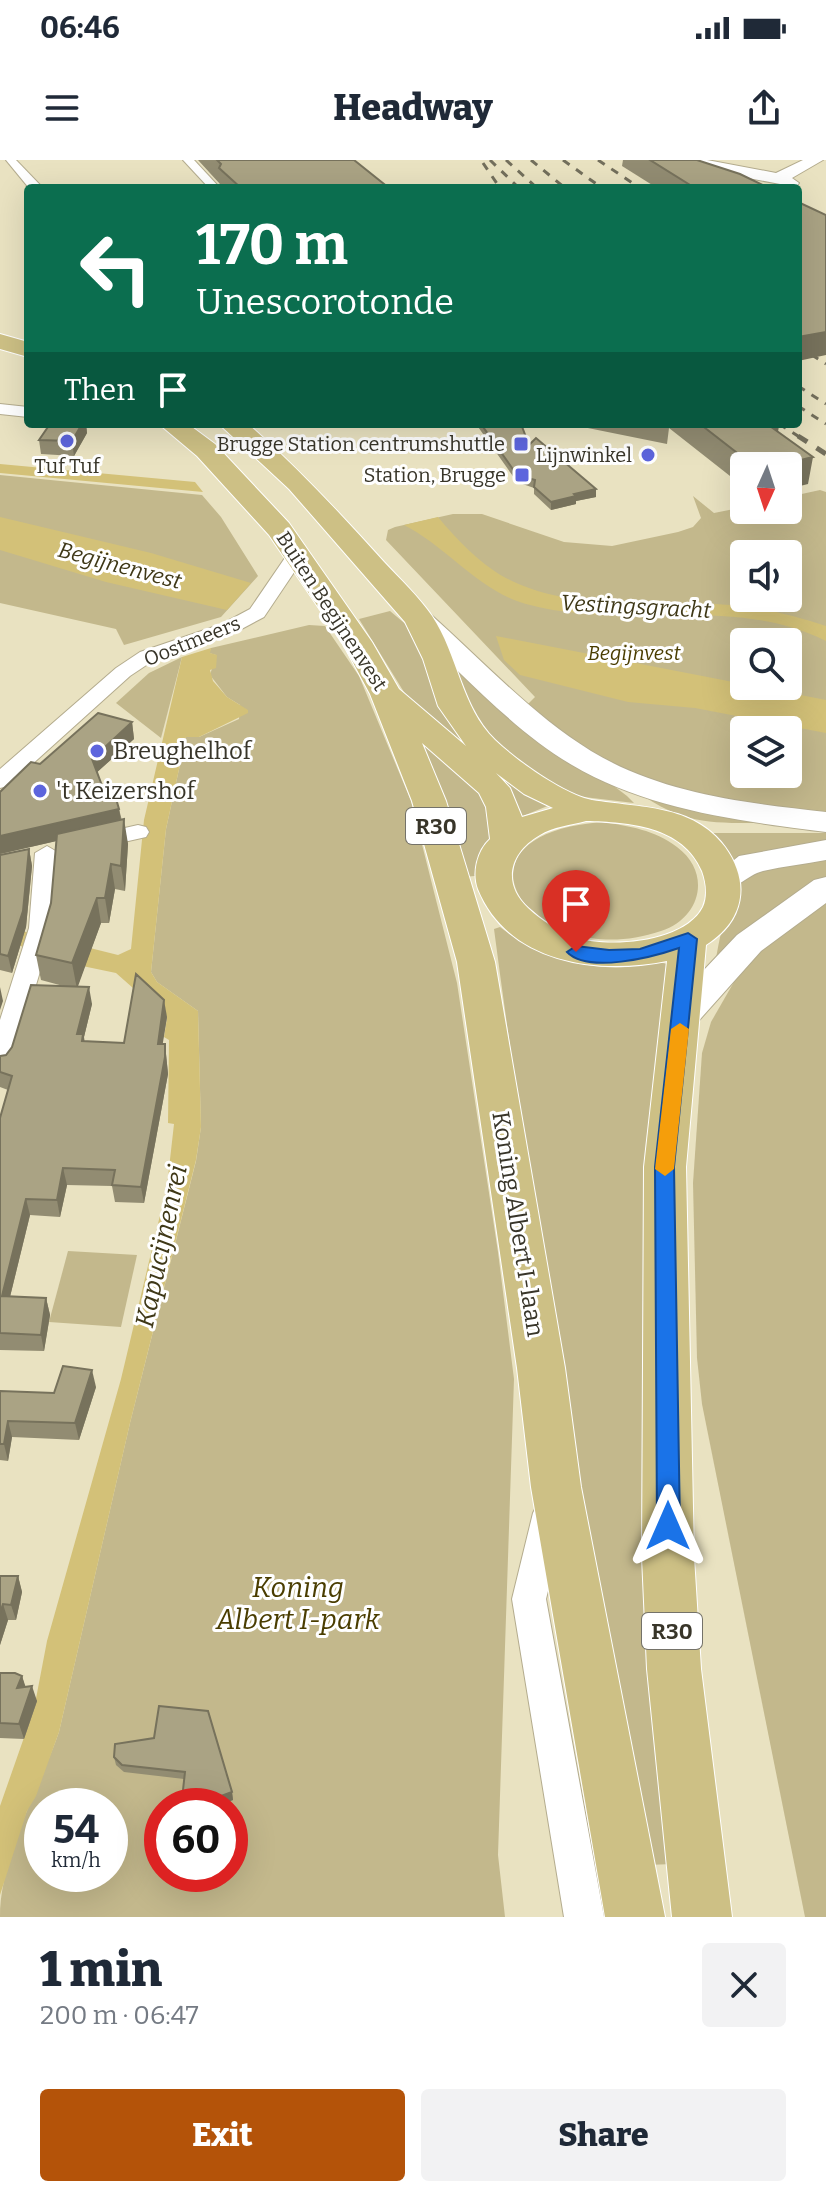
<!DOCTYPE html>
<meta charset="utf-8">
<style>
:root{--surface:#fff;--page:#f2f2f3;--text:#1f2937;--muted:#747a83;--accent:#b45309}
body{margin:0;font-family:Bitter,serif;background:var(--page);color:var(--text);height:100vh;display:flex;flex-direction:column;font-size:30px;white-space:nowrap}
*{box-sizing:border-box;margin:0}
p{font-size:26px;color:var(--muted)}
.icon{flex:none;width:44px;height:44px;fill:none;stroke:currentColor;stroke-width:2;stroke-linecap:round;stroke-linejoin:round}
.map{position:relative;height:1757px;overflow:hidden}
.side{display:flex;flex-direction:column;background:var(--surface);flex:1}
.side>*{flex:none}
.banner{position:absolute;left:24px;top:24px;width:778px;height:244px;border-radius:8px;box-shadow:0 8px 32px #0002;background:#0b6e4f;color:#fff;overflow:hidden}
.needle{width:52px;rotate:183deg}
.tools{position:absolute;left:730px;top:292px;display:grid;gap:16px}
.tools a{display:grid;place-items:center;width:72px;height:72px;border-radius:8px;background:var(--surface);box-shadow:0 8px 32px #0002;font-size:40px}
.speed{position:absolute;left:24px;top:1628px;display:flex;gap:16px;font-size:40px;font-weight:700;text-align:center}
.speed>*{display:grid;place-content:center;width:104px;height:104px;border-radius:50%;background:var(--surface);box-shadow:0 8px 32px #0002;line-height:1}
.speed small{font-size:20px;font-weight:400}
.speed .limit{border:12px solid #d22;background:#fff;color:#111}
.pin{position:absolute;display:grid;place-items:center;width:68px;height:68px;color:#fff;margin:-82px -34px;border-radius:50% 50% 50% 0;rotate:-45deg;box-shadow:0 0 8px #0007}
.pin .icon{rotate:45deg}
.me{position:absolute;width:88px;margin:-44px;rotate:0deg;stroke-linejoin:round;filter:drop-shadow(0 0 6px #0008)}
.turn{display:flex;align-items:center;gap:28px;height:168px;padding:0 40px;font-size:36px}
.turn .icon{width:104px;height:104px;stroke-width:2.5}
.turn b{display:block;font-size:56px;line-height:68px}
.then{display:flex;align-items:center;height:76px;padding:0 40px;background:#0003;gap:16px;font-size:30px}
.round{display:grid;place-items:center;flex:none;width:84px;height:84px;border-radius:8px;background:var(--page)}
.overview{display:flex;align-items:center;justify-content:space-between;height:136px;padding:0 40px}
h1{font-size:48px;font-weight:800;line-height:60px}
.primary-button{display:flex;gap:16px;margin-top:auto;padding:16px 40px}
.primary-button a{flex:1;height:92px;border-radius:8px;background:var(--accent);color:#fff;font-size:32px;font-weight:800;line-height:92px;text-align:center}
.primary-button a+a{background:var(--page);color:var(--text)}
.status{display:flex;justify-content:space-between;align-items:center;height:56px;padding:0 40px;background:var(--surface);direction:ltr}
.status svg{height:22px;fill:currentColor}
header{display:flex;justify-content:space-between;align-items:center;height:104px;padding:0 40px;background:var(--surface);font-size:36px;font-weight:800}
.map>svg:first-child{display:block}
</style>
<div class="status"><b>06:46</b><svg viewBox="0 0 49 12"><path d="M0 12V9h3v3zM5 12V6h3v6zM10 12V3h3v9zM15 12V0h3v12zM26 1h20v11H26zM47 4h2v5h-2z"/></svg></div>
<header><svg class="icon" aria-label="menu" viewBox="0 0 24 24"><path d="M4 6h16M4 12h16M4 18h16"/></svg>Headway<svg class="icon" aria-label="share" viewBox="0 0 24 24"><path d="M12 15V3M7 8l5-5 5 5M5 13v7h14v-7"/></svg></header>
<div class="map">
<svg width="826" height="1757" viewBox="0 0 826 1757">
<rect width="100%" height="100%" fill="#e9e2c1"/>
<g fill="#c3b88c" fill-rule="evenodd">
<polygon points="0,315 202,335 221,357 258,416 221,457 124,485 116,469 0,443"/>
<path d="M820,330L826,332V654L720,641L610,607L527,545L535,537L386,380L388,370L395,367L453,354H482L564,382L612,386L678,372L693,367L701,358L693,336L714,353L744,347V350H788V337ZM744,394H788V438H744ZM744,482H788V526H744ZM744,570H788V614H744Z"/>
<polygon points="390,451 409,467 442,538 550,645 518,658 407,537 359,459"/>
<path d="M309,465L325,466L359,516L411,641L457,823L498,1092L514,1219L498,1695L505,1757H0C0,1697 39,1629 59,1572L130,1263L196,1001L201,967L198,851L157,822L151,812L166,669L186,577H199L239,559L240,545L227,537L210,515L216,495L209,493L211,488ZM42,1646H110V1714H42ZM162,1646H230V1714H162Z"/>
<polygon points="182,497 161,578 116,543 149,513"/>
<polygon points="445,498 627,636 634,643 567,635 486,582"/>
<polygon points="409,565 479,623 494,672 477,704 475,716 461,717"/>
<path d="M629,626L772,663C708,663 683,666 629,626Z"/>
<path d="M602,662C629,666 655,670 677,687C712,713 701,758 661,771C533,815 434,675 602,662Z"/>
<polygon points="712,673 826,673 826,683 733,699"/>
<path d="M826,695V718L716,798C721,770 728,735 748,713Z"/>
<polygon points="826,736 826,1757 805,1757 702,1244 697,1198 693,1023 702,893 711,862 746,801"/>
<path d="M500,767C536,795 579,809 625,807C639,806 656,799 669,805L674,1704L646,1705C592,1393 535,1082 494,769Z"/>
<polygon points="68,1091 137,1095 121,1167 49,1162"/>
</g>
<g fill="#d3c178">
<polygon points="0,304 195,322 203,332 0,313"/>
<polygon points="0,357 151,393 251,423 227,450 106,422 0,390"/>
<path d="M438,357C457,380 485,409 512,421C579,453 659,439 730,445C763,447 795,456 826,466V481C733,434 623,471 526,444C479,431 446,386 404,365Z"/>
<polygon points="496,476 826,540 826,573 695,548 628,542 520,515 504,500"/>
<polygon points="211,488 210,493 217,495 216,508 210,510 213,521 227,537 248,550 248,553 199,577 186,577 166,669 151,812 157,822 198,851 201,967 196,1000 130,1263 59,1572 36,1636 27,1651 0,1735 0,1646 34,1549 47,1481 121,1219 167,1026 174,964 168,963 169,880 164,877 167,858 116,813 44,798 15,783 14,769 118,795 131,789 144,660 182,497"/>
</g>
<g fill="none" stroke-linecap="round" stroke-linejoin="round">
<defs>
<polygon id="pedestrian" points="183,0 194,0 220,28 209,28"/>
<g id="minor">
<polygon points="6,0 16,0 43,28 29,28"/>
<polygon points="0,244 28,247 28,257 0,254"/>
<polygon points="298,387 307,393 264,457 236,472 154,500 130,516 8,626 0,628 0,609 116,508 140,492 222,464 250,449 291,389"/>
<polygon points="138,665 146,667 149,672 146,677 93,689 81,682 85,677"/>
<polygon points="47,686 59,693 53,768 13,902 9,909 0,911 0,860 29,768 35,693"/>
<polygon points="550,1338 562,1343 567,1353 546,1439 604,1757 564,1757 512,1439 533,1353 538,1343"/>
</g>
<polygon id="tertiary" points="671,0 707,0 776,13 803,0 823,0 792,18 799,23 795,28 777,28 780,24 679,5"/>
<g id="secondary">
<path d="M419,451L429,453C482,500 531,554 591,591C662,634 746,643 826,652V672C740,661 648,650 572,605C511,569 462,512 409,465L405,459L409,453Z"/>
<path d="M826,680V700C805,704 784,706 763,711C743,716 736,735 712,728L708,721L739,696Z"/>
<polygon points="826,717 826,743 761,791 694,866 681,869 668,866 663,857 668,848 737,775 814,720"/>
</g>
<g id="primary">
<polygon points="0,174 28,182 28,197 0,189"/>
<path d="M159,264H188L215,284L289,363L372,482L399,529L466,586L438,546L423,499L405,462L289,329L219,264H248C297,307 340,353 384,402C400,419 419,437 432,456C458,495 461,547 495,580C516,600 563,634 592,640C640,648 693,644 725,687C751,723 744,761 706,785L686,1007L694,1397L701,1509L732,1757H672L647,1509L642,1397L644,1007L667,801C597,815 508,803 478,729C472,713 477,691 490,679L486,647L479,633L422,583L446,641L495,802L565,1208L581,1327L665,1757H605L531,1327L517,1208L457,802L412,641L370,534L342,482L269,375L197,296ZM496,613L524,634L553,648L522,657L510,628ZM586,661C629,662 683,666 702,711C706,722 708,736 703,747C685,783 607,789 574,777C556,770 542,761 528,748C501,723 510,692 540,675C552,667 572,665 586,661Z"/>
</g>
</defs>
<use href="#pedestrian" stroke="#b4ac8e" stroke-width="2"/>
<use href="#minor" stroke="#b4ac8e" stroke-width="2"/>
<use href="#tertiary" stroke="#b4ac8e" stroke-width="2"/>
<use href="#secondary" stroke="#b4ac8e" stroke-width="2"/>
<use href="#primary" stroke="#fff" stroke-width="2"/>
<use href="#pedestrian" fill="#fff" fill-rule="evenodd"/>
<use href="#minor" fill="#fff" fill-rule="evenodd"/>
<use href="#tertiary" fill="#fff" fill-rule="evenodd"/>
<use href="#secondary" fill="#fff" fill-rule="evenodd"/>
<use href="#primary" fill="#cdc085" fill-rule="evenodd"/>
<g stroke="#736f5c" stroke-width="3" stroke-dasharray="8 8" stroke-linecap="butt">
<polyline points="490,0 519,28"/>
<polyline points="506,0 537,28"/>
<polyline points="531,0 565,28"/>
<polyline points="563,0 602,28"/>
<polyline points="598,0 640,28"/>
<polyline points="483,3 500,28"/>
<polyline points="798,186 826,204"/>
<polyline points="798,226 826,244"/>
<polyline points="798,246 826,264"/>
<polyline points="779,264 801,278"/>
</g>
<polyline stroke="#736f5c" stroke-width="5" stroke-dasharray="11 11" stroke-linecap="butt" points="798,276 826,294"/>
</g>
<g fill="#928c72">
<polygon points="198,0 354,0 389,28 221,28 220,24"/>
<polygon points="623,0 697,0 769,28 657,28 622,6"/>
<polygon points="50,264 86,264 87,273 74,296 41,294 39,280"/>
<polygon points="476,264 521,264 529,285 596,329 596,337 576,341 576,344 551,350 534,334 534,328 517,322"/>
<polygon points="568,264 779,264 778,272 808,324 788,306 744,306 744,327 669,268 667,284"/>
<polygon points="132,562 134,579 97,612 106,636 119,649 128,684 125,731 115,729 109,763 101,763 77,827 92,844 84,877 84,882 124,883 167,857 162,884 165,884 168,914 144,1043 115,1042 112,1026 67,1025 60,1057 30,1055 10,1137 46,1138 50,1155 44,1191 0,1190 0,958 8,930 0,927 0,896 6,895 67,827 41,820 36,795 51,743 56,681 0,694 40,604"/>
<polygon points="29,689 32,706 26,767 12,813 0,810 0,695"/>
<polygon points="96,1227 79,1280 12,1277 8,1301 0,1300 0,1231 54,1233"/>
<polygon points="0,1416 18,1416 22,1432 16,1460 8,1460 0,1485"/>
<polygon points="0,1513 22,1516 25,1527 37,1541 24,1579 0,1578"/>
<polygon points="154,1578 232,1632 233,1640 216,1646 197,1646 184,1637 183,1630 184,1619 124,1612 116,1605 114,1597"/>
</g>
<g fill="#77725c">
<polygon points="826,172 826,195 798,201 798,177"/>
<polygon points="82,264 86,264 87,273 74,296 72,281"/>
<polygon points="764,264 779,264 776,284"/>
<polygon points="813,297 808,324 788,329 788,306 776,306"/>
<polygon points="596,329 596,337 576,341 576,344 551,350 551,342 574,334"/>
<polygon points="132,562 134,579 94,615 92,599"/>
<polygon points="119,649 122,666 0,694 0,676"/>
<polygon points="124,659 128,684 125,731 121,706"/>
<polygon points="29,689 32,706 26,767 12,813 8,796"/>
<polygon points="111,704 115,729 109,763 105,738"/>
<polygon points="97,738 101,763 77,829 72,803"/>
<polygon points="0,827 3,841 0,850"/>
<polygon points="89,827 92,844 84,877 86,891 77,874"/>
<polygon points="164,840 167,857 160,901 158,884"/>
<polygon points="165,884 168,914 144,1043 141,1027"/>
<polygon points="63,1008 67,1025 60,1057 57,1040"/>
<polygon points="26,1039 30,1055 6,1153 2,1136"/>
<polygon points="46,1138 50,1155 44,1191 41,1175"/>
<polygon points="92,1210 96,1227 79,1280 75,1263"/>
<polygon points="8,1261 12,1277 8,1301 4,1284"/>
<polygon points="18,1416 22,1432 16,1460 11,1445"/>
<polygon points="3,1444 8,1460 0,1485 0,1453"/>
<polygon points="22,1516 27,1531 17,1528"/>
<polygon points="32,1526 37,1541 24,1579 19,1564"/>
<polygon points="232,1632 233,1640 216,1646 202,1646 202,1643"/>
</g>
<g fill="#aaa384" stroke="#77725c" stroke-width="2">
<polygon points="217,0 354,0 389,28 241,28 219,8 221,4"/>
<polygon points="650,0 697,0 740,14 769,28 695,28"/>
<polygon points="798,42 826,55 826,172 798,177"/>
<polygon points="50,264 82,264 72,281 39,280"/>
<polygon points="481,264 521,264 529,285 536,278 596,329 574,334 576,336 551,342 534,327 535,320 517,315"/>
<polygon points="700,264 767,264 813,297 776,306 754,306"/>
<polygon points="98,553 132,562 92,599 106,636 115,635 119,649 0,676 0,632 31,602 40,604"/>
<polygon points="124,659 121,706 111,704 105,738 97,738 72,803 36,795 51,743 57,674"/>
<polygon points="29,689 23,751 8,796 0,794 0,695"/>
<polygon points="136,814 164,840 158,884 165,884 165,897 141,1027 112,1025 115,1010 63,1008 57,1040 26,1039 2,1136 46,1138 41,1175 0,1173 0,958 12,916 0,912 0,896 6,895 12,887 31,825 89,827 77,874 83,874 82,881 124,883"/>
<polygon points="63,1206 92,1210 75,1263 8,1261 4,1284 0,1284 0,1231 54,1233"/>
<polygon points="0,1416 18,1416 11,1445 3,1444 0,1453"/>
<polygon points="0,1513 15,1513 22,1516 17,1528 32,1526 19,1564 0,1563"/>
<polygon points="159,1546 208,1551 232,1632 202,1643 183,1630 185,1612 122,1605 114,1597 115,1584 154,1578"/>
</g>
<path fill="#1a73e8" stroke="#114b97" stroke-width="2" d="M688,773L697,779L674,1007L680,1366L676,1374L668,1377L660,1374L657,1366L655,1007L679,788C653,797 588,814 567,792L576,786L609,790L640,789Z"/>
<polygon fill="#f59e0b" points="680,863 689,869 674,1009 665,1016 655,1009 671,869"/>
<g fill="#5d65dd" stroke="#fff" stroke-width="3">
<circle cx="67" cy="281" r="8"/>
<rect x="513" y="276" width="16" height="16" rx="4"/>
<circle cx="648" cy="295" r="8"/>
<rect x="514" y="307" width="16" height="16" rx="4"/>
<circle cx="97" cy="591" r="8"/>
<circle cx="40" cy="631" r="8"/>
</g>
<g text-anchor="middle" stroke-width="6" stroke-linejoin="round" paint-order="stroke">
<g font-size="20" fill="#383529" stroke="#fff" text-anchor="end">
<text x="505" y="291">Brugge Station centrumshuttle</text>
<text x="632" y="302">Lijnwinkel</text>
<text x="67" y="313" text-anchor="middle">Tuf Tuf</text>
<text x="506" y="322">Station, Brugge</text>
</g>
<g font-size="20" fill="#383529" stroke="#fff">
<text transform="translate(332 451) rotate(57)" y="7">Buiten Begijnenvest</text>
<text transform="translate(192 481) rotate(-22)" y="7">Oostmeers</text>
</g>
<g font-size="20" font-style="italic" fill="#4a3d00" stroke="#fff">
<text x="634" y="500">Begijnvest</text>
</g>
<g font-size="22" font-style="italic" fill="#3f3817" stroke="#fff">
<text transform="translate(120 405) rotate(15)" y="8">Begijnenvest</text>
<text transform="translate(636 446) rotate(3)" y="8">Vestingsgracht</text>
</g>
<g fill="#fff" stroke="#747269" stroke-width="2">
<rect x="406" y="648" width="60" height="36" rx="6"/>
<rect x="642" y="1453" width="60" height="36" rx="6"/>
</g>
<g font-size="22" font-weight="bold" fill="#383529">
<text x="436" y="674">R30</text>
<text x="672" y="1479">R30</text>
</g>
<g font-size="24" fill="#383529" stroke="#fff" text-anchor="start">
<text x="113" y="599">Breughelhof</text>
<text x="56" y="639">'t Keizershof</text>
</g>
<g font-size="24" fill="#383529" stroke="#fff">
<text transform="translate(518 1064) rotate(81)" y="8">Koning Albert I-laan</text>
</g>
<g font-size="26" font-style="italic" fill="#3f3817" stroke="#fff">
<text transform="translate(161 1086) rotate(-78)" y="9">Kapucijnenrei</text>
</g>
<g font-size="28" font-style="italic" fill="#4a3d00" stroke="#fff">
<text x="298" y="1437">Koning<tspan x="298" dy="32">Albert I-park</tspan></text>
</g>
</g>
</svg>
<div class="tools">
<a><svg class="needle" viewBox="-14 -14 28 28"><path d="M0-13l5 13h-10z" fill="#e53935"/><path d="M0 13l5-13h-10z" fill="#747a83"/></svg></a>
<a><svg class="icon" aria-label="sound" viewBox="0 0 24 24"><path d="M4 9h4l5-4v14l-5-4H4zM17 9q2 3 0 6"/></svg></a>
<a><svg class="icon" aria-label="search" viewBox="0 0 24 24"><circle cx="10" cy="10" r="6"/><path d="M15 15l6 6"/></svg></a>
<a><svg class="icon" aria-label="layers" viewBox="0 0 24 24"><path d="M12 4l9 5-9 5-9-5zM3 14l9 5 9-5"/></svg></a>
</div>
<div class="speed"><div>54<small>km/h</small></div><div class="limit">60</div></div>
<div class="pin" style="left:576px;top:792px;background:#d93025"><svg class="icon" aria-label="arrive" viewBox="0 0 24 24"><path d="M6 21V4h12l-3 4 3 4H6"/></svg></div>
<svg class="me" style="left:668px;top:1366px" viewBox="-20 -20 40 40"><path d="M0-17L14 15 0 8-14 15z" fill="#1a73e8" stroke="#fff" stroke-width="4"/></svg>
<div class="banner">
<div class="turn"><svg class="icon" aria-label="left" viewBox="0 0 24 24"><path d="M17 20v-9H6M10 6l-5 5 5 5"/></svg><div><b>170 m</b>Unescorotonde</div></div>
<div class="then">Then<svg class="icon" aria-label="arrive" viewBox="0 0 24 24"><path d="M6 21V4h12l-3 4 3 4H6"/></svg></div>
</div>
</div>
<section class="side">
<div class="overview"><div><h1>1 min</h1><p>200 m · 06:47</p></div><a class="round"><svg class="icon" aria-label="close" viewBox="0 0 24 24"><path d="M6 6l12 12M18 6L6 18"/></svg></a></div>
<div class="primary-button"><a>Exit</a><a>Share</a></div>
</section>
